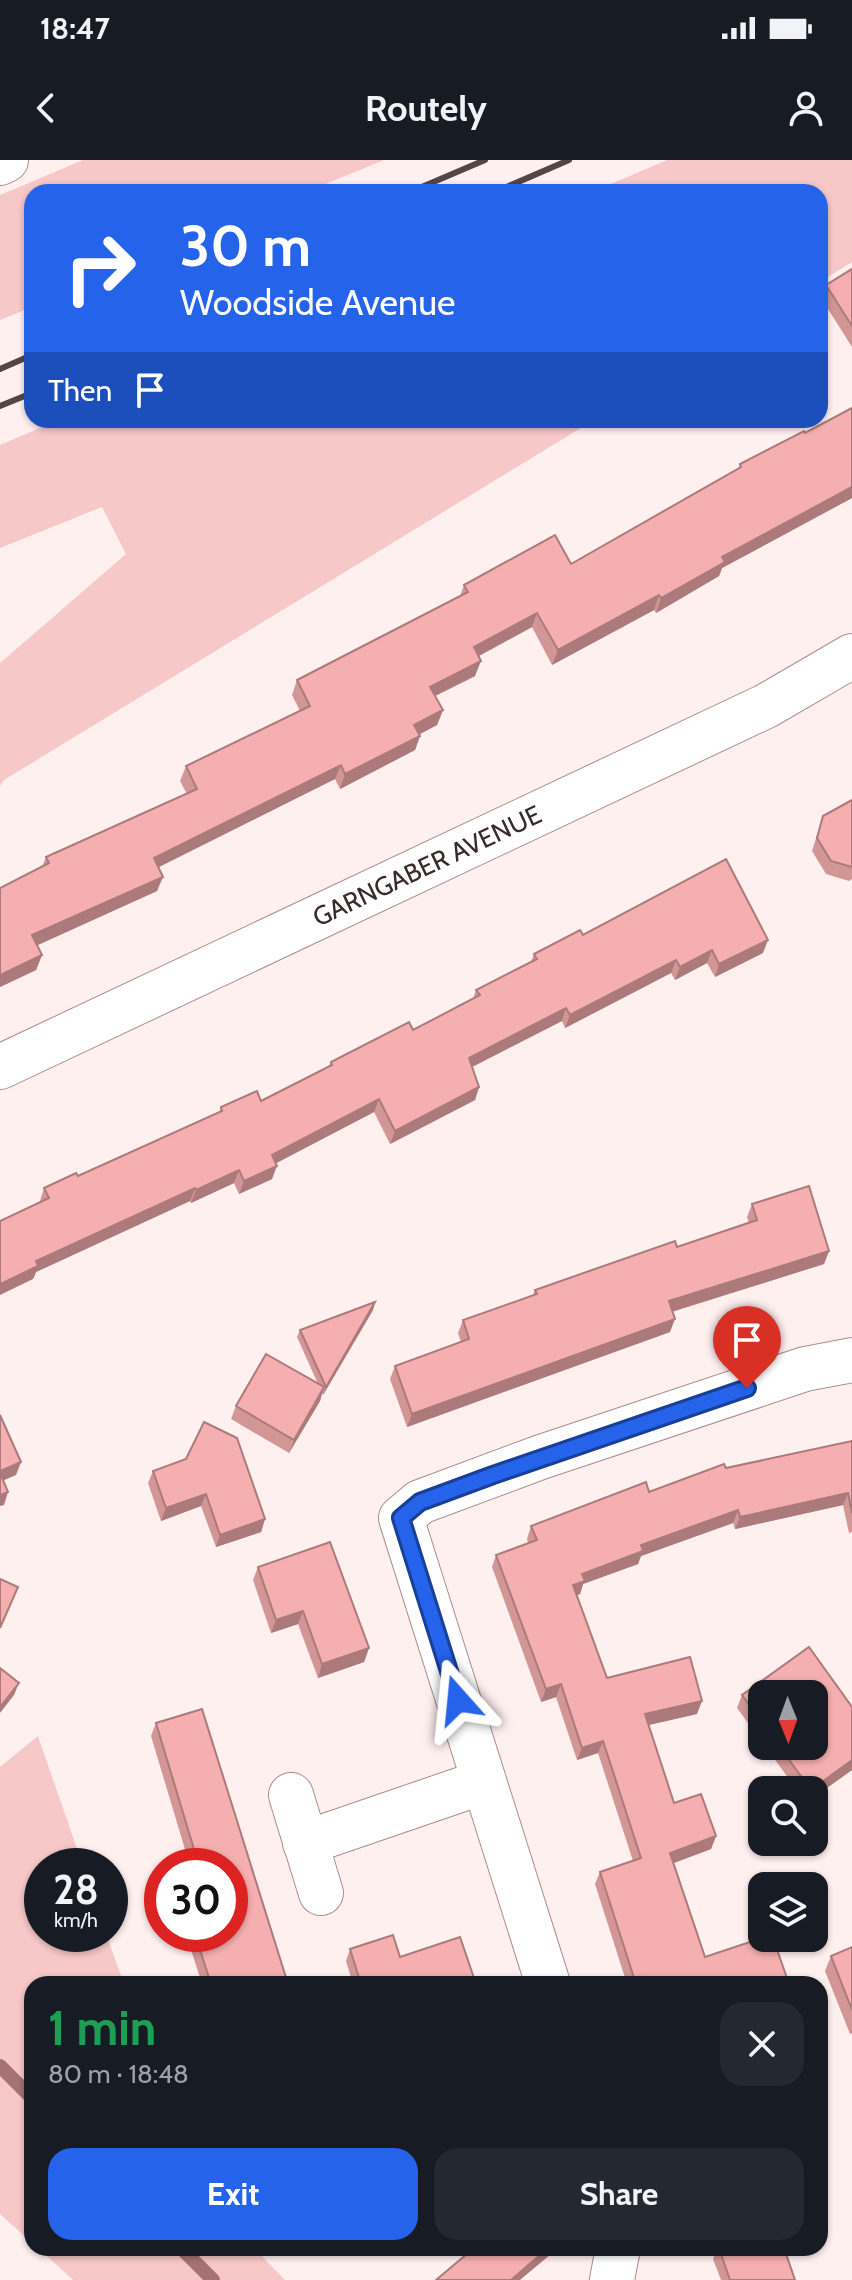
<!DOCTYPE html>
<meta charset="utf-8">
<style>
:root{--surface:#171b24;--page:#242831;--text:#f1f3f6;--muted:#9ea1a6;--accent:#2563eb}
body{margin:0;font-family:Cabin,sans-serif;background:var(--page);color:var(--text);height:100vh;display:flex;flex-direction:column;font-size:30px;white-space:nowrap}
*{box-sizing:border-box;margin:0}
p{font-size:26px;color:var(--muted)}
.icon{flex:none;width:44px;height:44px;fill:none;stroke:currentColor;stroke-width:2;stroke-linecap:round;stroke-linejoin:round}
.map{position:relative;flex:1;overflow:hidden}
.drawer{position:absolute;left:24px;top:1816px;width:804px;height:280px;display:flex;flex-direction:column;background:var(--surface);border-radius:24px;box-shadow:0 2px 6px #0004}
.drawer>*{flex:none}
.top-card{position:absolute;left:24px;top:24px;width:804px;height:244px;border-radius:24px;box-shadow:0 2px 6px #0004;background:#2563eb;color:#fff;overflow:hidden}
.needle{width:52px;rotate:179deg}
.fabs{position:absolute;left:748px;top:1520px;display:grid;gap:16px}
.fabs a{display:grid;place-items:center;width:80px;height:80px;border-radius:16px;background:var(--surface);box-shadow:0 2px 6px #0004;font-size:40px}
.speed{position:absolute;left:24px;top:1688px;display:flex;gap:16px;font-size:40px;font-weight:700;text-align:center}
.speed>*{display:grid;place-content:center;width:104px;height:104px;border-radius:50%;background:var(--surface);box-shadow:0 2px 6px #0004;line-height:1}
.speed small{font-size:20px;font-weight:400}
.speed .limit{border:12px solid #d22;background:#fff;color:#111}
.pin{position:absolute;display:grid;place-items:center;width:68px;height:68px;color:#fff;margin:-82px -34px;border-radius:50% 50% 50% 0;rotate:-45deg;box-shadow:0 0 8px #0007}
.pin .icon{rotate:45deg}
.me{position:absolute;width:88px;margin:-44px;rotate:342deg;stroke-linejoin:round;filter:drop-shadow(0 0 6px #0008)}
.turn{display:flex;align-items:center;gap:28px;height:168px;padding:0 24px;font-size:36px}
.turn .icon{width:104px;height:104px;stroke-width:2.5}
.turn b{display:block;font-size:56px;line-height:68px}
.then{display:flex;align-items:center;height:76px;padding:0 24px;background:#0003;gap:16px;font-size:30px}
.round{display:grid;place-items:center;flex:none;width:84px;height:84px;border-radius:24px;background:var(--page)}
.overview{display:flex;align-items:center;justify-content:space-between;height:136px;padding:0 24px}
h1{font-size:48px;font-weight:700;line-height:60px;color:#1e9e55}
.cta{display:flex;gap:16px;margin-top:auto;padding:16px 24px}
.cta a{flex:1;height:92px;border-radius:24px;background:var(--accent);color:#fff;font-size:32px;font-weight:700;line-height:92px;text-align:center}
.cta a+a{background:var(--page);color:var(--text)}
.status{display:flex;justify-content:space-between;align-items:center;height:56px;padding:0 40px;background:var(--surface);direction:ltr}
.status svg{height:22px;fill:currentColor}
header{display:flex;justify-content:space-between;align-items:center;height:104px;padding:0 24px;background:var(--surface);font-size:36px;font-weight:700}
.map>svg:first-child{display:block}
</style>
<div class="status"><b>18:47</b><svg viewBox="0 0 49 12"><path d="M0 12V9h3v3zM5 12V6h3v6zM10 12V3h3v9zM15 12V0h3v12zM26 1h20v11H26zM47 4h2v5h-2z"/></svg></div>
<header><svg class="icon" aria-label="back" viewBox="0 0 24 24"><path d="M15 5l-7 7 7 7"/></svg>Routely<svg class="icon" aria-label="person" viewBox="0 0 24 24"><circle cx="12" cy="8" r="4"/><path d="M4 21q1-7 8-7t8 7"/></svg></header>
<div class="map">
<svg width="852" height="2120" viewBox="0 0 852 2120">
<rect width="100%" height="100%" fill="#fff0f0"/>
<g fill="#f7c8c8">
<polygon points="83,0 384,0 306,32 32,32 32,147 0,160 0,35"/>
<polygon points="667,0 852,0 852,102 820,122 820,32 592,32"/>
<polygon points="58,260 594,260 4,620 0,626 0,503 126,394 102,347 0,388 0,285"/>
<polygon points="38,1576 83,1706 42,1706 42,1774 106,1774 124,1824 32,1824 32,2083 0,2054 0,1607"/>
<polygon points="38,2088 254,2088 285,2120 73,2120"/>
</g>
<g fill="none" stroke-linecap="round" stroke-linejoin="round">
<g stroke="#a67273" stroke-width="14">
<polyline points="0,1906 32,1938"/>
<polyline points="181,2088 213,2120"/>
</g>
<defs>
<g id="minor">
<polyline points="0,3 6,0"/>
<polyline points="291,1635 321,1733"/>
<polyline points="305,1683 483,1622"/>
<polyline points="548,1824 401,1358 420,1342 541,1297 805,1209 852,1200"/>
<polyline points="612,2120 618,2088"/>
</g>
<g id="tertiary">
<path id="s1" d="M0,907L766,546L852,496"/>
</g>
</defs>
<use href="#minor" stroke="#ad8b8b" stroke-width="46"/>
<use href="#tertiary" stroke="#ad8b8b" stroke-width="46"/>
<use href="#minor" stroke="#fff" stroke-width="44"/>
<use href="#tertiary" stroke="#fff" stroke-width="44"/>
<g stroke="#554646" stroke-width="6">
<polyline points="410,32 485,0"/>
<polyline points="495,32 569,0"/>
<polyline points="0,209 32,195"/>
<polyline points="0,246 32,233"/>
</g>
</g>
<g fill="#d39697">
<polygon points="852,109 852,187 821,138 826,125"/>
<polygon points="852,248 852,338 722,408 719,416 656,453 654,450 552,505 532,467 478,496 475,516 435,536 443,550 437,565 419,574 420,576 415,590 340,629 335,619 158,707 157,731 37,785 42,795 36,810 0,827 0,728 42,707 46,697 187,634 180,621 186,606 300,551 292,535 297,520 460,436 464,425 571,404 739,308 740,304 805,273"/>
<polygon points="852,640 852,719 849,721 826,714 812,691 823,656"/>
<polygon points="583,775 763,793 715,817 707,803 675,820 671,813 565,868 562,861 472,907 479,927 475,940 390,984 374,952 276,1003 272,1019 239,1034 234,1023 191,1043 190,1041 36,1112 33,1119 40,1041 44,1028 78,1016 219,953 221,947 261,941 329,906 331,902 413,870 473,839 476,830 531,802 534,794"/>
<polygon points="752,1044 829,1091 824,1104 672,1152 670,1172 407,1267 390,1219 395,1206 461,1182 458,1173 463,1160 533,1135 535,1130 677,1087 749,1063 747,1057"/>
<polygon points="375,1142 373,1150 323,1235 322,1233 320,1241 289,1293 231,1259 236,1246 318,1224 297,1177 300,1170"/>
<polygon points="852,1281 852,1372 849,1373 843,1345 735,1369 733,1363 641,1396 638,1404 583,1424 580,1434 577,1435 607,1518 697,1554 648,1565 674,1643 716,1676 711,1689 673,1703 705,1797 784,1824 627,1824 595,1724 600,1712 633,1701 598,1593 577,1600 556,1537 541,1542 492,1407 496,1395 528,1383 527,1379 531,1366 649,1332 726,1308"/>
<polygon points="153,1311 265,1359 261,1372 216,1387 201,1346 161,1361 148,1323"/>
<polygon points="258,1407 369,1488 364,1502 318,1518 298,1464 271,1473 253,1420"/>
<polygon points="809,1487 852,1547 852,1610 814,1637 814,1630 797,1630 765,1586 814,1586 814,1534 762,1534 762,1582 737,1548 742,1535"/>
<polygon points="202,1549 288,1824 202,1824 186,1774 230,1774 230,1706 190,1706 151,1576 156,1563"/>
<polygon points="852,1787 852,1873 850,1874 825,1811 831,1796"/>
<polygon points="350,1789 400,1797 476,1824 353,1824 346,1801"/>
<polygon points="715,2088 784,2088 795,2120 721,2120 713,2099 716,2092"/>
</g>
<g fill="#ac7a7b">
<polygon points="852,327 852,338 722,408 719,416 656,453 661,438 722,397"/>
<polygon points="659,435 654,450 552,505 558,490"/>
<polygon points="537,453 532,467 468,502 474,487"/>
<polygon points="481,501 475,516 425,541 430,527"/>
<polygon points="443,550 437,565 409,580 414,565"/>
<polygon points="420,576 415,590 340,629 345,614"/>
<polygon points="341,605 335,619 149,712 154,698"/>
<polygon points="163,717 157,731 27,790 32,775"/>
<polygon points="768,780 763,793 715,817 719,804"/>
<polygon points="712,790 707,803 675,820 680,807"/>
<polygon points="42,795 36,810 0,827 0,815"/>
<polygon points="676,800 671,813 565,868 570,855"/>
<polygon points="566,848 562,861 464,911 469,898"/>
<polygon points="479,927 475,940 390,984 395,971"/>
<polygon points="379,939 374,952 267,1008 272,995"/>
<polygon points="277,1006 272,1019 239,1034 244,1021"/>
<polygon points="239,1010 234,1023 191,1043 196,1030"/>
<polygon points="195,1028 190,1041 36,1112 33,1119 0,1135 0,1124 36,1101"/>
<polygon points="829,1091 824,1104 664,1154 669,1141"/>
<polygon points="375,1142 373,1150 323,1235 326,1227"/>
<polygon points="675,1159 670,1172 407,1267 412,1254"/>
<polygon points="324,1227 320,1241 289,1293 294,1280"/>
<polygon points="21,1302 16,1315 0,1322 0,1311"/>
<polygon points="8,1332 4,1345 0,1346 0,1335"/>
<polygon points="848,1333 843,1345 735,1369 740,1357"/>
<polygon points="206,1334 201,1346 161,1361 166,1348"/>
<polygon points="738,1350 733,1363 641,1396 638,1404 583,1424 580,1434 569,1438 573,1425 582,1414 641,1385"/>
<polygon points="265,1359 261,1372 216,1387 220,1375"/>
<polygon points="303,1451 298,1464 271,1473 276,1460"/>
<polygon points="369,1488 364,1502 318,1518 322,1504"/>
<polygon points="19,1523 14,1535 0,1553 0,1547"/>
<polygon points="561,1524 556,1537 541,1542 546,1529"/>
<polygon points="702,1541 697,1554 640,1567 645,1554"/>
<polygon points="603,1581 598,1593 577,1600 582,1588"/>
<polygon points="852,1600 852,1610 814,1637 814,1630 811,1630"/>
<polygon points="716,1676 711,1689 666,1706 670,1693"/>
<polygon points="647,1817 644,1824 634,1824 635,1821"/>
<polygon points="787,1818 784,1824 768,1824"/>
<polygon points="548,2088 553,2088 551,2094 520,2120 511,2120"/>
</g>
<g fill="#f5afb0" stroke="#ac7a7b" stroke-width="2">
<polygon points="852,109 852,166 826,125"/>
<polygon points="852,248 852,327 722,397 725,402 661,438 659,435 558,490 537,453 474,487 481,501 430,527 443,550 414,565 420,576 345,614 341,605 154,698 163,717 32,775 42,795 0,815 0,728 49,703 46,697 197,629 186,606 310,546 297,520 468,432 464,425 555,375 571,404 741,307 740,304 804,271 805,273"/>
<polygon points="852,640 852,707 831,701 817,678 823,656"/>
<polygon points="726,699 768,780 719,804 712,790 680,807 676,800 570,855 566,848 469,898 479,927 395,971 379,939 272,995 277,1006 244,1021 239,1010 196,1030 195,1028 36,1101 38,1106 0,1124 0,1061 49,1038 44,1028 76,1013 78,1016 222,951 221,947 257,931 261,941 332,905 331,902 409,862 413,870 480,835 476,830 537,799 534,794 580,770 583,775"/>
<polygon points="809,1026 829,1091 669,1141 675,1159 412,1254 395,1206 469,1179 463,1160 537,1134 535,1130 675,1081 677,1087 757,1060 752,1044"/>
<polygon points="375,1142 326,1227 300,1170"/>
<polygon points="266,1194 324,1227 294,1280 236,1246"/>
<polygon points="0,1255 21,1302 0,1311"/>
<polygon points="204,1262 237,1278 265,1359 220,1375 206,1334 166,1348 153,1311 186,1299"/>
<polygon points="852,1281 852,1353 848,1333 740,1357 738,1350 641,1385 643,1391 582,1414 585,1421 573,1425 607,1518 690,1497 702,1541 645,1554 674,1643 701,1634 716,1676 670,1693 705,1797 762,1778 773,1778 787,1818 768,1824 649,1824 647,1817 635,1821 600,1712 641,1698 603,1581 582,1588 561,1524 546,1529 496,1395 537,1380 531,1366 646,1322 649,1332 724,1304 726,1308"/>
<polygon points="0,1313 8,1332 0,1335"/>
<polygon points="330,1382 369,1488 322,1504 303,1451 276,1460 258,1407"/>
<polygon points="0,1419 18,1427 0,1468"/>
<polygon points="809,1487 852,1547 852,1600 811,1630 779,1586 814,1586 814,1534 762,1534 762,1562 742,1535"/>
<polygon points="0,1508 19,1523 0,1547"/>
<polygon points="202,1549 288,1824 237,1824 236,1822 231,1824 211,1824 195,1774 230,1774 230,1706 199,1706 156,1563"/>
<polygon points="393,1775 400,1797 460,1777 476,1824 361,1824 350,1789"/>
<polygon points="852,1787 852,1850 831,1796"/>
<polygon points="474,2088 548,2088 511,2120 436,2120"/>
<polygon points="719,2088 784,2088 795,2120 730,2120"/>
</g>
<g fill="none" stroke-linecap="round" stroke-linejoin="round">
<defs>
<polyline id="route" points="458,1540 401,1358 420,1342 493,1315 747,1228"/>
</defs>
<use href="#route" stroke="#184099" stroke-width="20"/>
<use href="#route" stroke="#2563eb" stroke-width="14"/>
</g>
<g text-anchor="middle" stroke-width="8" stroke-linejoin="round" paint-order="stroke">
<g font-size="26" fill="#382a2a" stroke="#fff0f0">
<text dy="9" stroke="none"><textPath href="#s1" startOffset="472">GARNGABER AVENUE</textPath></text>
</g>
</g>
</svg>
<div class="fabs">
<a><svg class="needle" viewBox="-14 -14 28 28"><path d="M0-13l5 13h-10z" fill="#e53935"/><path d="M0 13l5-13h-10z" fill="#9ea1a6"/></svg></a>
<a><svg class="icon" aria-label="search" viewBox="0 0 24 24"><circle cx="10" cy="10" r="6"/><path d="M15 15l6 6"/></svg></a>
<a><svg class="icon" aria-label="layers" viewBox="0 0 24 24"><path d="M12 4l9 5-9 5-9-5zM3 14l9 5 9-5"/></svg></a>
</div>
<div class="speed"><div>28<small>km/h</small></div><div class="limit">30</div></div>
<div class="pin" style="left:747px;top:1228px;background:#d93025"><svg class="icon" aria-label="arrive" viewBox="0 0 24 24"><path d="M6 21V4h12l-3 4 3 4H6"/></svg></div>
<svg class="me" style="left:458px;top:1540px" viewBox="-20 -20 40 40"><path d="M0-17L14 15 0 8-14 15z" fill="#2563eb" stroke="#fff" stroke-width="4"/></svg>
<div class="top-card">
<div class="turn"><svg class="icon" aria-label="right" viewBox="0 0 24 24"><path d="M7 20v-9h11M14 6l5 5-5 5"/></svg><div><b>30 m</b>Woodside Avenue</div></div>
<div class="then">Then<svg class="icon" aria-label="arrive" viewBox="0 0 24 24"><path d="M6 21V4h12l-3 4 3 4H6"/></svg></div>
</div>
<section class="drawer">
<div class="overview"><div><h1>1 min</h1><p>80 m · 18:48</p></div><a class="round"><svg class="icon" aria-label="close" viewBox="0 0 24 24"><path d="M6 6l12 12M18 6L6 18"/></svg></a></div>
<div class="cta"><a>Exit</a><a>Share</a></div>
</section>
</div>
